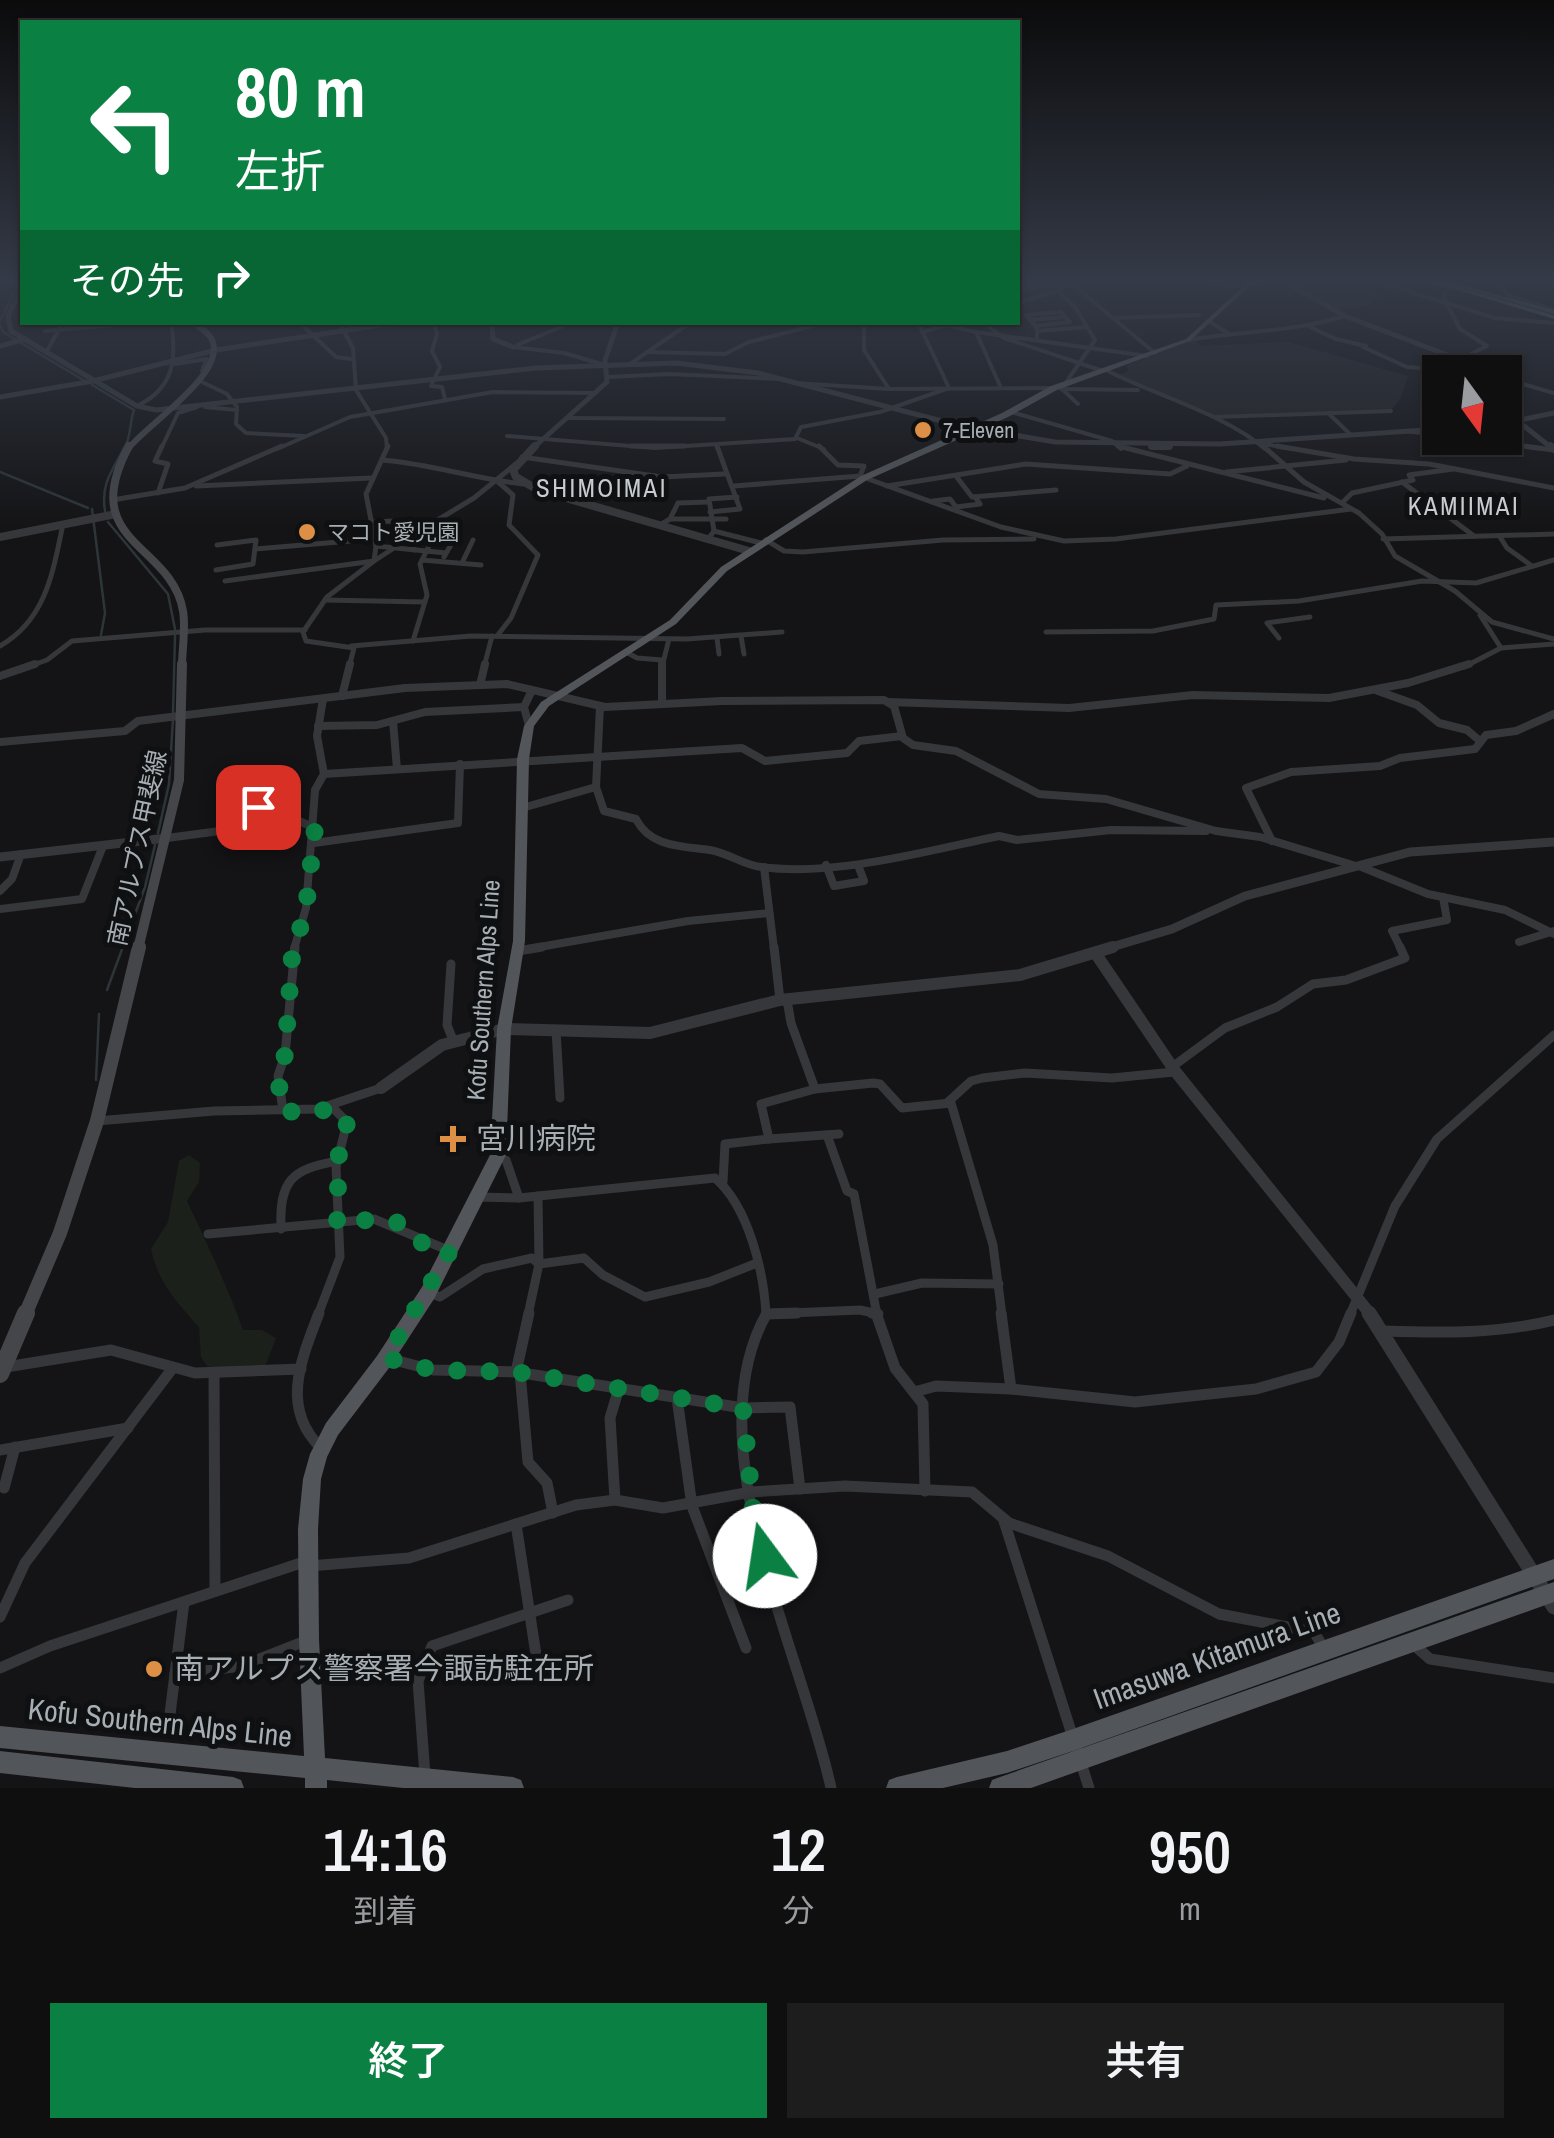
<!DOCTYPE html>
<html lang="ja">
<meta charset="utf-8">
<style>
:root{--surface:#0f0f10;--page:#1d1d1e;--text:#f1f3f6;--muted:#9b9c9f;--line:#2f2f30;--accent:#0b8043}
body{margin:0;font-family:"Archivo Narrow","Noto Sans JP",sans-serif;background:var(--page);color:var(--text);height:100vh;display:flex;flex-direction:column;font-size:38px;white-space:nowrap}
*{box-sizing:border-box;margin:0}
p{font-size:32px;color:var(--muted)}
.icon{flex:none;width:55px;height:55px;fill:none;stroke:currentColor;stroke-width:2;stroke-linecap:round;stroke-linejoin:round}
.map{position:relative;height:1788px;overflow:hidden}
.drawer{display:flex;flex-direction:column;background:var(--surface);flex:1}
.drawer>*{flex:none}
.banner{position:absolute;left:20px;top:20px;width:1000px;height:305px;border-radius:0px;box-shadow:0 2px 8px #0004,0 0 0 2px var(--line);background:#0b8043;color:#fff;overflow:hidden}
.needle{width:65px;rotate:165deg}
.tools{position:absolute;left:1422px;top:355px;display:grid;gap:20px}
.tools a{display:grid;place-items:center;width:100px;height:100px;border-radius:0px;background:var(--surface);box-shadow:0 2px 8px #0004,0 0 0 2px var(--line);font-size:50px}
.pin{position:absolute;display:grid;place-items:center;width:85px;height:85px;color:#fff;margin:-42px;border-radius:20px;box-shadow:0 5px 15px #0006}
.me{position:absolute;width:110px;margin:-55px;rotate:346deg;stroke-linejoin:round;filter:drop-shadow(0 0 8px #0008)}
.turn{display:flex;align-items:center;gap:35px;height:210px;padding:0 50px;font-size:45px}
.turn .icon{width:130px;height:130px;stroke-width:2.5}
.turn b{display:block;font-size:70px;line-height:85px}
.then{display:flex;align-items:center;height:95px;padding:0 50px;background:#0003;gap:20px;font-size:38px}
.eta{display:flex;justify-content:space-evenly;align-items:center;height:170px;text-align:center}
.eta b{font-size:60px;font-weight:600;line-height:70px}
.action{display:flex;gap:20px;margin-top:auto;padding:20px 50px}
.action a{flex:1;height:115px;border-radius:0px;background:var(--accent);color:#fff;font-size:40px;font-weight:600;line-height:115px;text-align:center}
.action a+a{background:var(--page);color:var(--text)}
.map>svg:first-child{display:block}
</style>
<div class="map">
<svg width="1554" height="1788" viewBox="0 0 1554 1788">
<rect width="100%" height="100%" fill="#141416"/>
<g fill="#202123">
<polygon points="1359,279 1366,283 1364,286 1388,299 1370,302 1374,305 1336,310 1292,285"/>
<polygon points="1194,340 1200,346 1289,342 1408,376 1400,399 1391,410 1212,416 1118,376 1128,371 1127,365"/>
</g>
<path fill="#1b201b" d="M189,1155L200,1163L199,1182L187,1201C207,1244 227,1285 243,1330H262L276,1338L265,1367L225,1370L207,1366L201,1357L199,1327C177,1303 158,1282 151,1249L168,1222L179,1161Z"/>
<g fill="none" stroke-linecap="round" stroke-linejoin="round">
<g stroke="#2c3538" stroke-width="2.5">
<polyline points="0,321 21,279"/>
<polyline points="0,325 3,332 85,381"/>
<path d="M92,385L134,410C130,421 131,432 127,442C115,468 100,481 105,511"/>
<polyline points="0,472 88,508"/>
<polyline points="92,509 105,613 101,635"/>
<polyline points="108,522 168,594 175,629"/>
<polyline points="173,713 175,636"/>
<polyline points="158,833 169,784 173,719"/>
<polyline points="107,990 145,887 155,845"/>
<polyline points="96,1080 99,1014"/>
</g>
<g stroke="#36373a" stroke-width="4">
<polyline points="1066,279 1155,353"/>
<polyline points="1136,279 1238,285 1341,279"/>
<polyline points="1368,279 1495,318 1554,323"/>
<polyline points="1491,279 1510,296 1554,310"/>
<polyline points="1018,280 1075,279"/>
<polyline points="1449,287 1443,297 1460,329 1487,346 1459,360"/>
<polyline points="1018,289 1069,285"/>
<polyline points="1059,292 1075,307 1095,340 1065,384"/>
<polyline points="1018,303 1063,289"/>
<polyline points="1114,318 1199,315"/>
<polyline points="1030,320 1065,317"/>
<polyline points="299,322 336,357 351,359"/>
<polyline points="339,322 353,348 356,390 386,438 387,449"/>
<polyline points="864,322 864,350 889,389"/>
<polyline points="932,322 976,332 1147,356"/>
<polyline points="982,322 1004,338 1103,371"/>
<polyline points="1210,322 1228,333"/>
<polyline points="434,324 437,334 432,351 440,367 431,386 442,387 445,399"/>
<polyline points="1035,326 1070,322"/>
<polyline points="1310,327 1336,339 1366,346 1363,347 1407,367 1434,369"/>
<polyline points="45,331 117,325"/>
<polyline points="1037,331 1087,327"/>
<polyline points="922,332 958,322"/>
<polyline points="976,332 1001,388"/>
<polyline points="1037,338 1037,328 1026,315 1061,312 1070,322"/>
<path d="M1188,340C1240,331 1294,332 1345,316"/>
<polyline points="517,345 573,322"/>
<polyline points="513,347 564,353 605,365"/>
<polyline points="647,352 725,354 749,342 828,322"/>
<polyline points="46,353 63,322"/>
<polyline points="1459,360 1487,372"/>
<polyline points="175,364 207,359 202,371 208,370"/>
<polyline points="630,364 691,322"/>
<path d="M1106,370C1154,395 1227,415 1265,449"/>
<polyline points="609,377 669,374 781,379"/>
<polyline points="1440,377 1433,362 1462,363"/>
<polyline points="1505,379 1554,393"/>
<polyline points="200,381 227,394 237,407 236,424 246,433 304,436"/>
<polyline points="794,383 889,389 1054,388"/>
<polyline points="1430,386 1440,387"/>
<polyline points="1061,389 1138,390"/>
<polyline points="1062,389 1078,404"/>
<path d="M137,406C174,388 177,360 171,322"/>
<polyline points="205,407 237,410"/>
<polyline points="1011,412 1112,441 1121,449"/>
<polyline points="1328,413 1350,434"/>
<polyline points="1216,417 1391,411"/>
<polyline points="568,418 724,419"/>
<polyline points="1407,431 1454,438"/>
<polyline points="507,436 655,448 795,439 801,427 880,412 949,388 918,322"/>
<polyline points="797,438 824,449"/>
<polyline points="1459,438 1543,449"/>
<polyline points="1259,443 1292,449"/>
<polyline points="161,449 178,413 197,407"/>
<polyline points="277,449 350,417 493,392 596,393"/>
</g>
<g stroke="#36373a" stroke-width="5">
<polyline points="631,446 685,446"/>
<polyline points="819,446 838,465 864,466 860,476 1001,527 1064,541 1116,539 1351,509"/>
<polyline points="1118,446 1324,498"/>
<polyline points="1263,446 1304,482 1359,513 1382,534 1395,556 1455,591 1492,622 1554,639"/>
<polyline points="1277,446 1354,459 1429,464 1554,488"/>
<polyline points="1523,446 1554,450"/>
<polyline points="522,457 662,477 724,474"/>
<path d="M383,460C431,464 475,479 523,484"/>
<polyline points="1226,472 1346,460"/>
<polyline points="956,476 972,497 1056,490"/>
<polyline points="497,481 513,495 509,525 538,555 511,618 497,636"/>
<polyline points="1402,482 1474,536"/>
<polyline points="196,486 371,478"/>
<polyline points="734,486 860,476"/>
<polyline points="887,486 1026,464 1170,474 1187,466"/>
<polyline points="158,493 168,464 155,461 162,446"/>
<polyline points="112,500 185,488 282,446"/>
<polyline points="933,501 950,499 956,507 980,504 975,497"/>
<polyline points="1342,503 1352,493 1413,480 1409,475 1453,469"/>
<polyline points="710,512 740,509 717,446"/>
<polyline points="670,519 726,519"/>
<polyline points="660,525 670,519 678,503 708,502"/>
<polyline points="714,531 761,543"/>
<polyline points="1500,537 1507,548 1532,566"/>
<polyline points="708,539 714,531 709,499 737,497"/>
<polyline points="1383,539 1554,534"/>
<polyline points="766,540 784,551 803,552 943,540 1034,539"/>
<polyline points="376,546 446,553"/>
<polyline points="255,549 375,539"/>
<polyline points="414,550 416,533 474,498 517,463"/>
<polyline points="444,557 456,536"/>
<polyline points="422,560 481,565"/>
<polyline points="462,563 473,540"/>
<polyline points="216,570 253,564 256,540 217,545"/>
<polyline points="225,581 374,561 397,546 393,521 373,522"/>
<polyline points="325,600 425,602"/>
<polyline points="1480,615 1501,648"/>
<polyline points="1046,632 1153,631 1214,619 1216,605 1299,601 1422,581 1476,583 1554,560"/>
<polyline points="741,636 744,654"/>
<polyline points="717,638 719,654"/>
<polyline points="1279,638 1267,623 1310,617"/>
<polyline points="413,641 427,595 420,564 433,538 416,537"/>
<path d="M0,646C46,620 53,572 63,524"/>
<polyline points="351,646 471,636 687,639 782,632"/>
<polyline points="626,652 637,658 662,660"/>
<polyline points="27,667 47,660 72,641 205,630 305,630"/>
<polyline points="349,667 354,648 306,641 303,632 327,597 374,561 376,546 366,494 388,446"/>
<polyline points="484,667 492,636"/>
<polyline points="662,667 669,639"/>
<polyline points="1464,667 1501,648 1554,644"/>
</g>
<g stroke="#36373a" stroke-width="8">
<polyline points="662,664 662,704"/>
<polyline points="0,676 35,664"/>
<polyline points="480,685 485,664"/>
<polyline points="1378,691 1417,705 1439,723 1467,730 1480,741"/>
<polyline points="342,696 350,664"/>
<polyline points="888,702 1069,708 1193,695 1329,698 1408,683 1469,664"/>
<path d="M600,706L596,787L604,811L636,819C650,847 681,846 710,850C728,853 744,865 761,867C834,877 927,851 999,836L1017,840L1111,830L1206,831"/>
<polyline points="393,721 397,769"/>
<polyline points="318,726 377,725 425,712 524,707"/>
<polyline points="529,726 524,707 532,690"/>
<polyline points="0,742 125,731 138,721 405,688 507,684 605,707 722,701 884,700 894,706 903,738 913,745 956,751 1039,794 1106,799 1216,831 1260,837 1356,866"/>
<polyline points="324,774 742,748 765,761 847,753 859,741 902,736"/>
<polyline points="522,808 596,787"/>
<polyline points="167,838 235,829 251,811 265,806 315,828"/>
<polyline points="1272,841 1246,788 1291,772 1380,766 1400,758 1475,749 1486,735 1516,731 1554,714"/>
<polyline points="314,843 458,823 460,764"/>
<polyline points="826,865 834,886 864,881 858,865"/>
<polyline points="1359,866 1428,894 1505,910 1554,934"/>
<polyline points="764,867 774,949"/>
<polyline points="0,891 12,879 21,854"/>
<polyline points="0,909 82,899 103,846"/>
<polyline points="1519,942 1554,931"/>
<polyline points="294,949 306,908 315,790 324,774 317,736 323,699"/>
<polyline points="528,949 688,921 769,913"/>
<polyline points="1401,949 1392,931 1447,920 1443,897"/>
</g>
<g stroke="#36373a" stroke-width="9">
<polyline points="774,947 780,1000"/>
<polyline points="518,951 542,947"/>
<polyline points="451,964 447,1025 453,1040"/>
<polyline points="787,1000 791,1023 815,1089"/>
<polyline points="556,1030 560,1098"/>
<polyline points="1172,1067 1225,1028 1277,1007 1313,984 1346,980 1405,958 1400,947"/>
<polyline points="948,1102 971,1081 983,1078 1025,1073 1112,1078 1174,1072"/>
<polyline points="283,1110 278,1076 285,1055 295,947"/>
<polyline points="97,1121 214,1111 318,1109 381,1088"/>
<polyline points="827,1135 847,1191 854,1194 877,1315"/>
<polyline points="769,1139 839,1134"/>
<polyline points="498,1155 506,1160 519,1198"/>
<polyline points="723,1182 725,1144 769,1139 761,1104 815,1089 873,1083 880,1084 902,1108 951,1103 993,1245 1002,1315"/>
<path d="M477,1197L519,1198L715,1178C749,1207 764,1273 766,1315"/>
<path d="M281,1229C279,1181 291,1169 338,1161"/>
<polyline points="208,1234 374,1219 450,1251"/>
<polyline points="429,1293 440,1297 483,1269 532,1258 539,1264 584,1258 603,1275 645,1297 709,1282 757,1263"/>
<polyline points="875,1294 922,1283 999,1284"/>
<polyline points="767,1314 860,1310 878,1314"/>
<polyline points="318,1315 340,1257 336,1167 347,1122 333,1108"/>
<polyline points="528,1315 539,1264 538,1196"/>
<polyline points="1350,1315 1395,1206 1437,1139 1554,1035"/>
</g>
<g stroke="#36373a" stroke-width="11">
<path d="M319,1313C301,1360 280,1408 321,1448"/>
<path d="M767,1313C693,1442 802,1653 831,1788"/>
<polyline points="872,1313 878,1314"/>
<polyline points="876,1313 895,1368 923,1404 925,1491"/>
<polyline points="1001,1313 1011,1389"/>
<polyline points="767,1314 797,1313"/>
<path d="M1384,1331C1443,1333 1497,1334 1554,1320"/>
<polyline points="386,1358 433,1370 516,1372 743,1408 790,1407 800,1489"/>
<polyline points="6,1367 111,1350 195,1373 301,1369"/>
<polyline points="516,1372 529,1313"/>
<polyline points="520,1373 528,1462 547,1483 553,1513"/>
<polyline points="214,1374 215,1591"/>
<polyline points="918,1391 936,1386 1011,1389 1135,1402 1256,1389 1316,1372 1339,1342 1351,1313"/>
<polyline points="677,1398 692,1506 746,1648"/>
<polyline points="0,1450 128,1428"/>
<polyline points="4,1488 15,1447"/>
<polyline points="615,1500 610,1418 619,1388"/>
<polyline points="1004,1521 1089,1788"/>
<polyline points="516,1524 537,1661"/>
<polyline points="309,1566 409,1558 576,1505 615,1500 663,1508 751,1492 845,1486 972,1492 1009,1523 1108,1556 1219,1614 1314,1632 1325,1650"/>
<polyline points="0,1617 25,1563 172,1369"/>
<polyline points="1414,1645 1430,1659 1554,1678"/>
<polyline points="0,1668 50,1646 304,1562"/>
<polyline points="175,1674 242,1666 305,1641"/>
<polyline points="170,1714 184,1602"/>
<polyline points="425,1775 418,1681 432,1646 568,1600"/>
</g>
<g stroke="#36373a" stroke-width="5">
<polyline points="1279,279 1345,316 1455,358 1473,372"/>
<polyline points="22,288 8,316 11,331 137,406 156,410 536,368 676,363 758,373 961,426 1055,442 1220,444 1440,429"/>
<polyline points="492,322 493,339 513,347"/>
<polyline points="0,346 25,339"/>
<polyline points="0,397 93,381 216,350 381,325 492,323"/>
<polyline points="1505,411 1553,449"/>
<polyline points="1505,423 1554,413"/>
<polyline points="532,449 607,382 605,360 618,322"/>
</g>
<g stroke="#36373a" stroke-width="8">
<polyline points="535,446 513,470 516,477 538,490 749,551"/>
<polyline points="1152,446 1169,446"/>
<polyline points="1550,446 1554,449"/>
<polyline points="0,537 116,514"/>
</g>
<g stroke="#36373a" stroke-width="9">
<polyline points="0,857 167,838"/>
<polyline points="1105,949 1172,929 1245,896 1410,852 1554,842"/>
</g>
<g stroke="#36373a" stroke-width="12">
<polyline points="1096,954 1175,1071 1371,1315"/>
<polyline points="381,1088 442,1045 504,1029 650,1033 780,1000 1020,975 1113,947"/>
</g>
<polyline stroke="#36373a" stroke-width="15" points="1369,1313 1554,1607"/>
<path stroke="#44464a" stroke-width="6" d="M128,449C146,425 231,371 211,338C208,332 198,327 193,322"/>
<path stroke="#44464a" stroke-width="8" d="M129,446C76,544 172,543 183,611C186,628 182,649 182,667"/>
<polyline stroke="#44464a" stroke-width="10" points="138,949 179,780 182,664"/>
<polyline stroke="#44464a" stroke-width="14" points="25,1315 60,1233 97,1121 139,947"/>
<polyline stroke="#44464a" stroke-width="18" points="0,1374 26,1313"/>
<g fill="#525559" fill-rule="evenodd">
<polygon points="1251,279 1257,279 1190,341 1057,390 1008,417 867,480 727,571 676,624 549,706 534,726 529,759 525,941 511,1029 506,1155 434,1299 389,1368 338,1435 327,1457 321,1479 318,1529 319,1640 325,1758 513,1777 521,1780 524,1788 403,1788 327,1780 327,1788 305,1788 305,1778 0,1748 0,1726 304,1756 299,1640 298,1529 303,1479 310,1454 326,1423 377,1356 422,1287 490,1155 497,1029 513,941 517,759 524,726 541,702 670,620 721,567 861,476 1002,413 1051,386 1186,339"/>
<polygon points="1554,1559 1554,1579 1073,1751 1007,1773 943,1788 886,1788 889,1780 897,1777 1007,1751 1073,1729"/>
<polygon points="1554,1582 1554,1602 1031,1788 989,1788 992,1780 1000,1777"/>
<polygon points="0,1751 233,1777 241,1780 244,1788 135,1788 0,1773"/>
</g>
<g fill="#5a5e62" fill-rule="evenodd">
<polygon points="1415,279 1425,279 1449,286 1446,288"/>
<polygon points="1439,279 1554,310 1554,314 1439,281"/>
</g>
<polygon fill="#62666b" fill-rule="evenodd" points="1421,279 1431,279 1554,315 1554,319"/>
</g>
<linearGradient id="sky" x2="0" y2="1"><stop stop-color="#0b0b0c"/><stop offset="0.53" stop-color="#343a47"/><stop offset="1" stop-color="#343a47" stop-opacity="0"/></linearGradient>
<rect width="1554" height="529" fill="url(#sky)"/>
<g fill="none" stroke-linecap="round" stroke-linejoin="round">
<polyline stroke="#0b8043" stroke-width="18" stroke-dasharray="0 32.4" points="258,807 315,828 306,908 292,957 285,1055 278,1076 282,1110 306,1114 333,1108 347,1122 344,1143 339,1150 337,1224 374,1219 400,1223 420,1242 450,1251 386,1358 433,1370 516,1372 743,1408 754,1519 765,1556"/>
</g>
<g fill="#dd8f45" stroke="#0f1011" stroke-width="4">
<circle cx="923" cy="430" r="10"/>
<circle cx="307" cy="532" r="10"/>
<path d="M448 1124h10v10h10v10h-10v10h-10v-10h-10v-10h10z"/>
<circle cx="154" cy="1669" r="10"/>
</g>
<g text-anchor="middle" stroke-width="10" stroke-linejoin="round" paint-order="stroke">
<g font-size="22" fill="#a7aeb4" stroke="#0f1011" text-anchor="start">
<text x="943" y="438">7-Eleven</text>
<text x="327" y="540">マコト愛児園</text>
</g>
<g font-size="25" letter-spacing="2.5" fill="#c8ccd1" stroke="#0f1011">
<text x="602" y="497">SHIMOIMAI</text>
<text x="1464" y="515">KAMIIMAI</text>
</g>
<g font-size="25" fill="#a7aeb4" stroke="#0f1011">
<text transform="translate(137 848) rotate(-78)" y="9">南アルプス甲斐線</text>
<text transform="translate(483 990) rotate(-86)" y="9">Kofu Southern Alps Line</text>
</g>
<g font-size="30" fill="#a7aeb4" stroke="#0f1011" text-anchor="start">
<text x="476" y="1149">宮川病院</text>
<text x="174" y="1679">南アルプス警察署今諏訪駐在所</text>
</g>
<g font-size="30" fill="#a7aeb4" stroke="#0f1011">
<text transform="translate(1217 1656) rotate(-20)" y="10">Imasuwa Kitamura Line</text>
<text transform="translate(160 1723) rotate(6)" y="10">Kofu Southern Alps Line</text>
</g>
</g>
</svg>
<div class="tools">
<a><svg class="needle" viewBox="-14 -14 28 28"><path d="M0-13l5 13h-10z" fill="#e53935"/><path d="M0 13l5-13h-10z" fill="#9b9c9f"/></svg></a>
</div>
<div class="pin" style="left:258px;top:807px;background:#d93025"><svg class="icon" aria-label="arrive" viewBox="0 0 24 24"><path d="M6 21V4h12l-3 4 3 4H6"/></svg></div>
<svg class="me" style="left:765px;top:1556px" viewBox="-20 -20 40 40"><circle r="19" fill="#fff"/><path d="M0-13L10 11 0 6-10 11z" fill="#0b8043"/></svg>
<div class="banner">
<div class="turn"><svg class="icon" aria-label="left" viewBox="0 0 24 24"><path d="M17 20v-9H6M10 6l-5 5 5 5"/></svg><div><b>80 m</b>左折</div></div>
<div class="then">その先<svg class="icon" aria-label="right" viewBox="0 0 24 24"><path d="M7 20v-9h11M14 6l5 5-5 5"/></svg></div>
</div>
</div>
<section class="drawer">
<div class="eta">
<div><b>14:16</b><p>到着</p></div>
<div><b>12</b><p>分</p></div>
<div><b>950</b><p>m</p></div>
</div>
<div class="action"><a>終了</a><a>共有</a></div>
</section>
